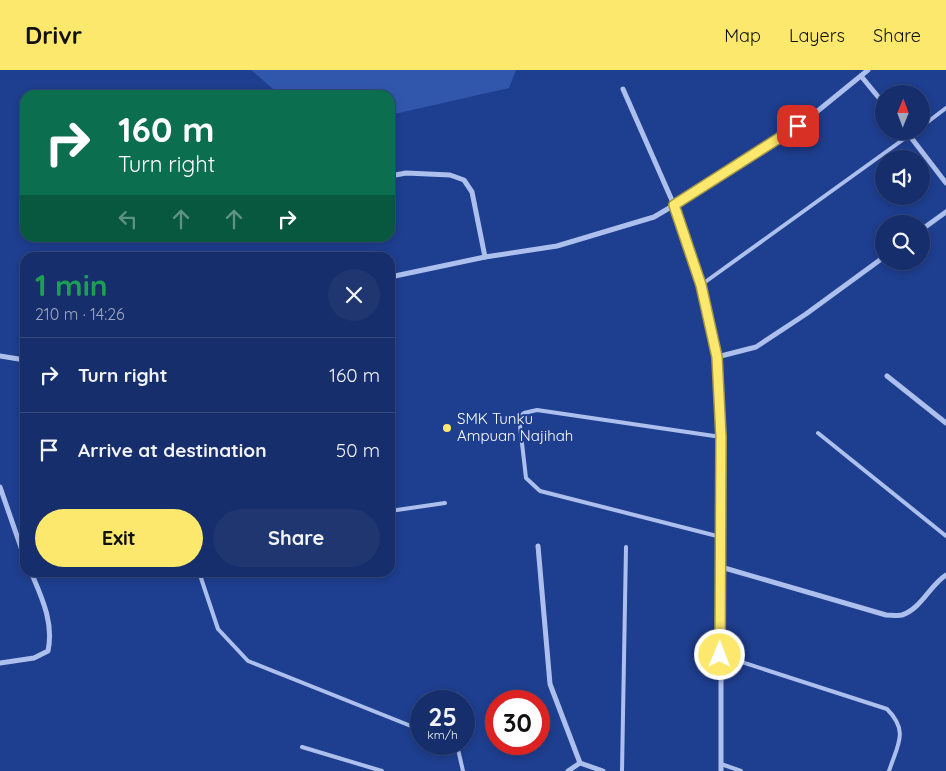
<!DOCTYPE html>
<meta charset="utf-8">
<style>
:root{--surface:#162e6b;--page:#1f3671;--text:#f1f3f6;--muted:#9ea8c1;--line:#354a7e;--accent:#fce86c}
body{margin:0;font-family:Quicksand,sans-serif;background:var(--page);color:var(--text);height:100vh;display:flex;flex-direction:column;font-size:19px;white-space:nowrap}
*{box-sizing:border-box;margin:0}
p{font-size:16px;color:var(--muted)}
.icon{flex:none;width:28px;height:28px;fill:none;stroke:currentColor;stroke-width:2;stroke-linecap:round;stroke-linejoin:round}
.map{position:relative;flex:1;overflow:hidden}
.drawer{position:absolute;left:20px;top:182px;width:375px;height:325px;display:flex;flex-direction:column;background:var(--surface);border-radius:15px;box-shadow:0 2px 8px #0003,0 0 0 1px var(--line)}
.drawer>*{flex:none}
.top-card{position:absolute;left:20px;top:20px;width:375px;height:152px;border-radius:15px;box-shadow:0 2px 8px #0003,0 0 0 1px var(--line);background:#0b6e4f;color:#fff;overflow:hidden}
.needle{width:32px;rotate:1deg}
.controls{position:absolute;left:875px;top:15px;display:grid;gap:10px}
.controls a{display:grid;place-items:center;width:55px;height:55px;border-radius:50%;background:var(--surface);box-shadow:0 2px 8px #0003,0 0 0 1px var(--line);font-size:25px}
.speed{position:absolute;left:410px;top:620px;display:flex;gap:10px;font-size:25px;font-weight:700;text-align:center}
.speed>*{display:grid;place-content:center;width:65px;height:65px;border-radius:50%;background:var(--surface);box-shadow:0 2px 8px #0003,0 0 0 1px var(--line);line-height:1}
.speed small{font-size:12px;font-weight:400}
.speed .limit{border:8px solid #d22;background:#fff;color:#111}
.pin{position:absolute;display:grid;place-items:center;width:42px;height:42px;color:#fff;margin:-21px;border-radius:10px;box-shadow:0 2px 8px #0006}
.me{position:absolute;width:55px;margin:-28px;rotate:1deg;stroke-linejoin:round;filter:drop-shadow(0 0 4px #0008)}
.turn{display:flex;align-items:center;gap:18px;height:105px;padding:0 15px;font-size:22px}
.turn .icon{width:65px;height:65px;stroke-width:2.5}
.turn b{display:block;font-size:35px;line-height:42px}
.lanes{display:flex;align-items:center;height:48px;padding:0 15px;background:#0003;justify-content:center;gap:25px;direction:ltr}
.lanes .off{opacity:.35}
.round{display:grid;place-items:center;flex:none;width:52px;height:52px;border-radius:26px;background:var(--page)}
.overview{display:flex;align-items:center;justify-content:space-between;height:85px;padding:0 15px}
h1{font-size:30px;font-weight:700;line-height:38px;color:#1e9e55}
.action{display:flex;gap:10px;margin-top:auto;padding:10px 15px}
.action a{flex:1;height:58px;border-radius:30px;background:var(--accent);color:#111;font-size:20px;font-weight:700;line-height:58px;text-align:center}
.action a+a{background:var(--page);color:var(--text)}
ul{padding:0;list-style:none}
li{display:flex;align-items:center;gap:15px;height:75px;padding:0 15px;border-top:1px solid var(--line)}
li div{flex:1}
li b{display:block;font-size:19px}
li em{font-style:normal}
header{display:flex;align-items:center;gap:30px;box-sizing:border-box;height:70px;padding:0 25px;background:var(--accent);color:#111}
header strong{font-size:24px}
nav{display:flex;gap:28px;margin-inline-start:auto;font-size:18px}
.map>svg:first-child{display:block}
</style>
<header>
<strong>Drivr</strong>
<nav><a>Map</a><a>Layers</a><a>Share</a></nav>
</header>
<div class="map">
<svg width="946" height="701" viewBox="0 0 946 701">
<rect width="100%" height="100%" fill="#1e3e8f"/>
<polygon fill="#3157ad" points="251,0 516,0 509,18 390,45 390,25 280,25"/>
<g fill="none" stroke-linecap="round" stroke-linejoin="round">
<g stroke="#adc0ed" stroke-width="4">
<polyline points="921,57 946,38"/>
<polyline points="701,215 915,61"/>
<polyline points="818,363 946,466"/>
<polyline points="390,441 445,433"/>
<polyline points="721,467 540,421 526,408 519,347 524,343 537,340 721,367"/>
<polyline points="199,502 218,559 248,591 421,660"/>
<path d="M720,585L887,639C909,661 898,674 889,701"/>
<polyline points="454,674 457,675 463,701"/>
<polyline points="302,677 382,701"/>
<polyline points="721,694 741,701"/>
<polyline points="622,701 626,477"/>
</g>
<g stroke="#adc0ed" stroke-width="5">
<polyline points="861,6 884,34"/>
<polyline points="623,19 674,135 701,215 717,287 721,367 721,701"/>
<polyline points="144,23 146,25"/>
<polyline points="906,61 946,113"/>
<polyline points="390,106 406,103 450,105 464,110 472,122 485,187"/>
<polyline points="921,160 946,142"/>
<polyline points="390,207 485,187 557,176 654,147 720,108 798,57 868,0"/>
<polyline points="0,286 25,290"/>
<polyline points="717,287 756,277 806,244 884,187"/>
<polyline points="887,306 946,353"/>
<polyline points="0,417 25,489"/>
<polyline points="538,476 550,614 580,693 603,701"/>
<path d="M721,497L886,545C891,545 898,546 902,545C921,539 930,515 946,505"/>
<path d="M0,593L34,588L48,581C54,553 42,528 31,502"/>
<polyline points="568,701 580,693"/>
</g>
</g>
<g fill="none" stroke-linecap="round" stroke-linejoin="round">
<defs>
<polyline id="route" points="720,585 721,367 717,287 701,215 674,135 798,56"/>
</defs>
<use href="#route" stroke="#a49746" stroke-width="12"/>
<use href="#route" stroke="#fce86c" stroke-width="9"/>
</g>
<circle fill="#fce86c" stroke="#1e3e8f" stroke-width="2" cx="447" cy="358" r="5"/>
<g text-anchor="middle" stroke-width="4" stroke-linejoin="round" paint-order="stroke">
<g font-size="15" fill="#fff" stroke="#1e3e8f" text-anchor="start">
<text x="457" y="354">SMK Tunku<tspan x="457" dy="17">Ampuan Najihah</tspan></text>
</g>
</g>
</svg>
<div class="controls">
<a><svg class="needle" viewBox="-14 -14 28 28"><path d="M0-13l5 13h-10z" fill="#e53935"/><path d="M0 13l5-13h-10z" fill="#9ea8c1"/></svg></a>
<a><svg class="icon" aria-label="sound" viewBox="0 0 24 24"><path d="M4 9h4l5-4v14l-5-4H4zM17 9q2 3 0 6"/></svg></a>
<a><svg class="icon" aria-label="search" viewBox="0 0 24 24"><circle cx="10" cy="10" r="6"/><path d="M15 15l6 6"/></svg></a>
</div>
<div class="speed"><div>25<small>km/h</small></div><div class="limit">30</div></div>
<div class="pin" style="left:798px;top:56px;background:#d93025"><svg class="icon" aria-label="arrive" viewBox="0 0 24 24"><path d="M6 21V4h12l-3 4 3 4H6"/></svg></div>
<svg class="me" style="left:720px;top:585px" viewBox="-20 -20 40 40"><circle r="17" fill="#fce86c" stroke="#fff" stroke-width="3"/><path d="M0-11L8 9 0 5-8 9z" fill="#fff"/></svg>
<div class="top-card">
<div class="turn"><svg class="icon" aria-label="right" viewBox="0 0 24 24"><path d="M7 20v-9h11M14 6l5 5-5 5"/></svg><div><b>160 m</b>Turn right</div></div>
<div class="lanes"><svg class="icon off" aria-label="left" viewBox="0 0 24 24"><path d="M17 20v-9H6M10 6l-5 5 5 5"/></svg><svg class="icon off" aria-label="ahead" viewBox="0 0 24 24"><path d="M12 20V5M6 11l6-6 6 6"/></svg><svg class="icon off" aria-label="ahead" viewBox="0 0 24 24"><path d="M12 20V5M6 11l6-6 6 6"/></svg><svg class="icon" aria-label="right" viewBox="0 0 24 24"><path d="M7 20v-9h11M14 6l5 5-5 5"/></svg></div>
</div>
<section class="drawer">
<div class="overview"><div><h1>1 min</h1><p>210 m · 14:26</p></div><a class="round"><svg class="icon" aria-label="close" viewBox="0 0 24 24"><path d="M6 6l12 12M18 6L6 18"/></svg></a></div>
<ul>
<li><svg class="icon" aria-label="right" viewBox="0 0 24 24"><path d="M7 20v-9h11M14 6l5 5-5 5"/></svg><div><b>Turn right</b></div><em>160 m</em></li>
<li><svg class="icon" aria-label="arrive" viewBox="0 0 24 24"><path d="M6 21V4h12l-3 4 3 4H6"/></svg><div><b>Arrive at destination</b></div><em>50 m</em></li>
</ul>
<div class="action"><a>Exit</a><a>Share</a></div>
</section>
</div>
